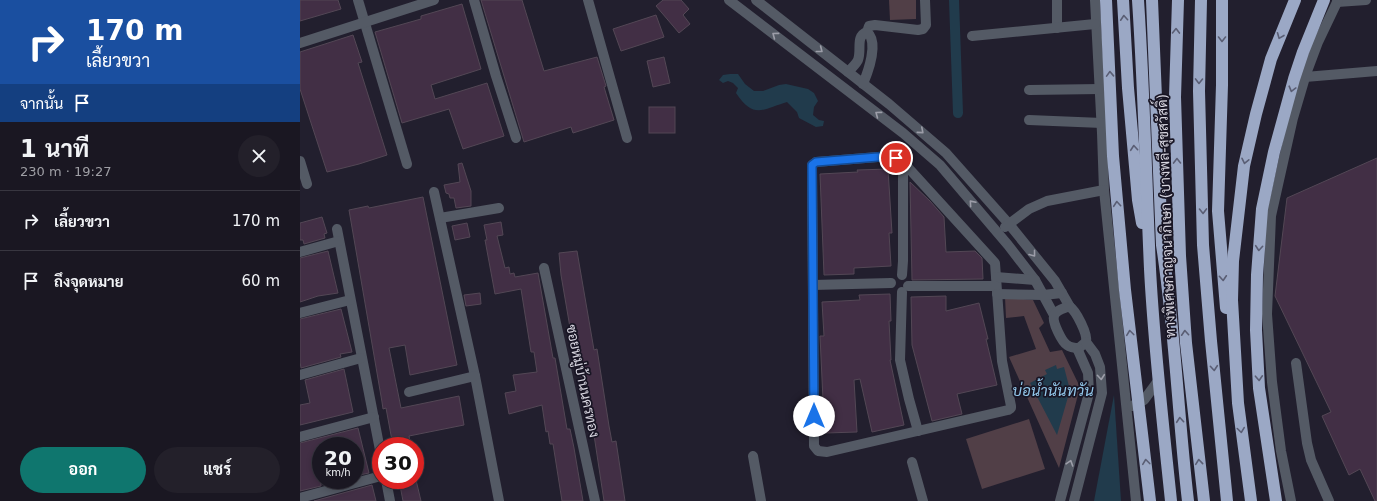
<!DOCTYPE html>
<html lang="th">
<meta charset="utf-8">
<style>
:root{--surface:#1a1722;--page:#23202a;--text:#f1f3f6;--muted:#9f9fa5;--line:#383640;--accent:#0f766e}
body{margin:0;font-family:"DejaVu Sans",Sarabun,sans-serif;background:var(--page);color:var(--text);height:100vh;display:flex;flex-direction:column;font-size:15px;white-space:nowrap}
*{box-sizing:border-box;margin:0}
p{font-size:13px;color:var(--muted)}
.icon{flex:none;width:22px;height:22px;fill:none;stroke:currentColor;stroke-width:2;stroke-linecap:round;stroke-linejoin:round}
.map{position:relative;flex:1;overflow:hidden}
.details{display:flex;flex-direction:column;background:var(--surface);width:300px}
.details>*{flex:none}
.guide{background:#1a4fa0;color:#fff;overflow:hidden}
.speed{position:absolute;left:12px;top:437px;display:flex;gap:8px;font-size:20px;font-weight:700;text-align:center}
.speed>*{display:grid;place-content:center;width:52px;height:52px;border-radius:50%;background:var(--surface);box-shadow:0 2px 6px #0003,0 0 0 1px var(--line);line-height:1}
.speed small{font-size:10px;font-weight:400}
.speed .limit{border:6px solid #d22;background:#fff;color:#111}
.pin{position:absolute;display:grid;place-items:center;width:34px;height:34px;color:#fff;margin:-17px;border:2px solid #fff;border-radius:50%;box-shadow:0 1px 4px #0007}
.me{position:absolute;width:44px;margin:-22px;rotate:0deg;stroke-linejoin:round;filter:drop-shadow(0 0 3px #0008)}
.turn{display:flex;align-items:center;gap:14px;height:84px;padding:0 20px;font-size:18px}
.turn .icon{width:52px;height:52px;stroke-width:2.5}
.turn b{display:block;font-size:28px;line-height:34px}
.then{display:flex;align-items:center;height:38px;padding:0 20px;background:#0003;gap:8px;font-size:15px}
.round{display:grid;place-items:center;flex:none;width:42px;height:42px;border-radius:21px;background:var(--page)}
.head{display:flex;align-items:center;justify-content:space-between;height:68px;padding:0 20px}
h1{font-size:24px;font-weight:700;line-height:30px}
.primary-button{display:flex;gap:8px;margin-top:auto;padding:8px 20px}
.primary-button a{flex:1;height:46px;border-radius:24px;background:var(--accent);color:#fff;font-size:16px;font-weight:700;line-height:46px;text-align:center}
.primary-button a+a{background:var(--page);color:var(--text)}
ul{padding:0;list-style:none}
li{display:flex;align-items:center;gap:12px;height:60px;padding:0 20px;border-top:1px solid var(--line)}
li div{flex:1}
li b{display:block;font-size:15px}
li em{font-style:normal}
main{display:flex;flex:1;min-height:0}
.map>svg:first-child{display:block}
</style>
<main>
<section class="details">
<div class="guide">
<div class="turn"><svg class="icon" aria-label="right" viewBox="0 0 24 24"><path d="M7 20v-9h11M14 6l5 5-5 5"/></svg><div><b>170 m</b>เลี้ยวขวา</div></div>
<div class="then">จากนั้น<svg class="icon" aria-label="arrive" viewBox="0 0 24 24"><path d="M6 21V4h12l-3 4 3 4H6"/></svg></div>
</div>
<div class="head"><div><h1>1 นาที</h1><p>230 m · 19:27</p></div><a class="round"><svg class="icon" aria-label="close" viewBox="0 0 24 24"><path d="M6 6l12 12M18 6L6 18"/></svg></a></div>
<ul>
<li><svg class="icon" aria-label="right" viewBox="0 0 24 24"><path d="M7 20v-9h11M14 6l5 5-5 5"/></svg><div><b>เลี้ยวขวา</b></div><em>170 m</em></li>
<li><svg class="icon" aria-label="arrive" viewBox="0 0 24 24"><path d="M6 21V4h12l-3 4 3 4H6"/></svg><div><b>ถึงจุดหมาย</b></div><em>60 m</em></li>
</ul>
<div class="primary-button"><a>ออก</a><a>แชร์</a></div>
</section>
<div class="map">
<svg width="1077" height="501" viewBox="0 0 1077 501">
<rect width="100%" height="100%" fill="#221f2e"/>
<g fill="#513f47">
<polygon points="589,0 616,0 616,19 590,20"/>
<polygon points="705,297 733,300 744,323 739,328 750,352 762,350 780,387 759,468 709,357 736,349 724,316 706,318"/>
<polygon points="729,419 745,469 682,489 666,439"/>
</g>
<g fill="#213b4c">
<path d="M430,74H438L445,84L454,91H463L479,85L486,84L508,89L514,93L518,101L514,107L513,115L519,120L524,121L523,126L516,127L499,118L497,112L487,102C463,109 454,120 436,93L438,88L433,83L428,81L423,83L419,80L423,75Z"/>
<polygon points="756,365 757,369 764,367 770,390 757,435 730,383 747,374 745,370"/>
<polygon points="814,395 821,501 794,501"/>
</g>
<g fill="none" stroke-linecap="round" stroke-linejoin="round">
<polyline stroke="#213b4c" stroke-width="10" points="654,0 658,113"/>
</g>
<g fill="#422f45" stroke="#534755">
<polygon points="0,0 38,0 41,9 0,21"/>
<polygon points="181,0 222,0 244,71 297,57 306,86 304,87 314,120 273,133 271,127 224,142"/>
<polygon points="363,0 381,0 389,9 383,15 390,24 379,33 356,6"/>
<polygon points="162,4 181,69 131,85 135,99 187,83 204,136 163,149 149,109 102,123 75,32 121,19 121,16"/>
<polygon points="356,15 364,37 321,51 313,29"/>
<polygon points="53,35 62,62 58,63 87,155 59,164 27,172 0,89 0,52"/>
<polygon points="364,57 370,83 353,87 347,61"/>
<rect x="349" y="107" width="26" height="26"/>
<polygon points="1077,158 1077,501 1075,501 1060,469 1049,475 1022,416 1031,412 975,296 987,198"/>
<polygon points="162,163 171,191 171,206 156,208 154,198 150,198 149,194 146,193 144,185 160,182 158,164"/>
<polygon points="588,169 592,233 589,233 591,266 554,268 554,274 524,275 520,174 558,172 557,170"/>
<polygon points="610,182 630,201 644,217 646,252 675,251 682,258 683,279 612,280"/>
<polygon points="123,197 157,365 110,375 105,345 89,348 101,408 159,396 164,425 109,436 111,446 93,446 86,408 83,409 82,402 49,210 68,206 69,208"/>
<polygon points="22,217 27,233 24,234 25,238 4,244 3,240 0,240 0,223"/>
<polygon points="201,222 203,235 197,236 205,268 209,267 210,274 214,273 215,277 238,273 253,358 255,358 267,429 270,429 274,448 283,501 262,501 253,444 250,444 248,431 246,432 242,405 209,414 205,393 216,391 213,375 237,372 234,352 231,352 221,289 195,294 185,240 187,240 184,225"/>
<polygon points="167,223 170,237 155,240 152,226"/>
<polygon points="28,251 38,293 18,296 0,302 0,258"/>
<polygon points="277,251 294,350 297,349 309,426 312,442 316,441 325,501 304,501 294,435 291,436 276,345 273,345 261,275 259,253"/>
<polygon points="180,293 181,304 166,306 164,295"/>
<polygon points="590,294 591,321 589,321 591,360 590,360 604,425 572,432 560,379 554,380 557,432 526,433 525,400 523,400 520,336 524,336 522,302 560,300 559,295"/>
<polygon points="646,296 646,311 679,303 688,339 686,339 697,385 657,394 662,414 632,421 612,345 611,297"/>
<polygon points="41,309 52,352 40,354 41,357 1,368 0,362 0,319"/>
<polygon points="44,369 53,412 0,425 0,405 10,403 5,380"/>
<polygon points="58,428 69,473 55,476 55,446 21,446 21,486 0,491 0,443"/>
<polygon points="99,480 116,480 121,501 103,501"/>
<polygon points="72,485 76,501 14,501"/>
</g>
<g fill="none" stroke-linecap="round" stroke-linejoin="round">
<g stroke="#545a65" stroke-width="10">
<polyline points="58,0 107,164"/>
<polyline points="174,0 196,76 216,138"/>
<polyline points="288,0 327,138"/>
<polyline points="429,0 603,133 640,165 708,245 735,280 754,315"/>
<polyline points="456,0 589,104 646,153 709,224 755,281 770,307"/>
<polyline points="757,0 757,28"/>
<polyline points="795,0 802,133 804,190 836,501"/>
<polyline points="1037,2 1066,0"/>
<polyline points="567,32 569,26 575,25 618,30 623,29 626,25 625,0"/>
<polyline points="672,36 795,24"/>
<polyline points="0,43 134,0"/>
<path d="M548,72C551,69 556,64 558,60C562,50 555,36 567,32C579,42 568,72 563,84"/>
<polyline points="1005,77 1077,71"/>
<polyline points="729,90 800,89"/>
<polyline points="729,120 802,123"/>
<polygon points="590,156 603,162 695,263 702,361 711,406 711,408 708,410 527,452 518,451 514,446 512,165 516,162"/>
<polyline points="0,161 7,184"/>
<polyline points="134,192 175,376 199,501"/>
<polyline points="140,218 199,208"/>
<polyline points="705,227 729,209 747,201 804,190"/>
<polyline points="37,229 81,455"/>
<polyline points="0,252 39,241"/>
<polyline points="244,268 295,501"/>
<polyline points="602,275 603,261 603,162"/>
<polyline points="696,277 735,280"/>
<polyline points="513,285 591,283"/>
<polyline points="608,286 696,286"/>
<polyline points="602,292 600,360 609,399 618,431"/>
<polyline points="697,294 743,295 762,293"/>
<path d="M767,307H770C776,311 788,334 786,342L779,348C775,348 771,348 767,345C762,342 752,322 754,316C755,311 762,309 767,307Z"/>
<polyline points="0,313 50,300"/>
<polyline points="996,363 1007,443 1011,460 1029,501"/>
<polyline points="0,375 61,358"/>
<polyline points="109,392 175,376"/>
<polyline points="832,406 844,400 858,381"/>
<polyline points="0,437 74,417"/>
<polyline points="453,456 461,501"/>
<polyline points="612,462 623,501"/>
<polyline points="86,480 90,501"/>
<polyline points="0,498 81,476"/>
<polyline points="760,501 789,393 788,373 777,348"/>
<polyline points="774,501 802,393 800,367 795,354 786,342"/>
<polyline points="991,501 981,451 972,382 967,314 971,216 993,118 1006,74 1018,42 1038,0"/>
</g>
<g stroke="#9ba8c5" stroke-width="12">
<polyline points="823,0 828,88 838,200 842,223"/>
<path d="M838,0C844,90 846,179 850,269C854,347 863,424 871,501"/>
<path d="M852,0L862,245C875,329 878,416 888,501"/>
<polyline points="878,0 875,97 880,256 886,343 904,501"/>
<polyline points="901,0 899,91 903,245 911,341 927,501"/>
<polyline points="922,0 922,85 918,211 926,308"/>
<polyline points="951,501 938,403 932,300 933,261 944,166 956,114 971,59 995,0"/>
<polyline points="976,501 959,388 956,330 957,275 962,209 974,152 994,79 1003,52 1024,0"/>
</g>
<polyline stroke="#9ba8c5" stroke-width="12" points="806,0 813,156 825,290 850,501"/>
</g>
<defs><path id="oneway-chevron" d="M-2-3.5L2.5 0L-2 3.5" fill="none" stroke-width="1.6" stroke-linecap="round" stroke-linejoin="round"/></defs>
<g stroke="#5a5e74">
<use href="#oneway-chevron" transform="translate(824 18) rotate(-94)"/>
<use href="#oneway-chevron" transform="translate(876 31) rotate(-89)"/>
<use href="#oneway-chevron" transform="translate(980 36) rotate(112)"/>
<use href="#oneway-chevron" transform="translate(922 39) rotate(90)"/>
<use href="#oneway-chevron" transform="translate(810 74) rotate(-92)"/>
<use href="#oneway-chevron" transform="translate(899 81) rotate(91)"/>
<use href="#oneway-chevron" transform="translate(992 89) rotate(105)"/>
<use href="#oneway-chevron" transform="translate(834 148) rotate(-95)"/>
<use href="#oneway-chevron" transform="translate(877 161) rotate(-91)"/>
<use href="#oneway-chevron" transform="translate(945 161) rotate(102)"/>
<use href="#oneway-chevron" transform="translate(817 204) rotate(-95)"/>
<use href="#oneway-chevron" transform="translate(903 211) rotate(89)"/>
<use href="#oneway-chevron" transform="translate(959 248) rotate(95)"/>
<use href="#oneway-chevron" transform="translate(923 278) rotate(86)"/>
<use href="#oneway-chevron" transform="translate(830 333) rotate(-97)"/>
<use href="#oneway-chevron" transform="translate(885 333) rotate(-94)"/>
<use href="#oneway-chevron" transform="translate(914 368) rotate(85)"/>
<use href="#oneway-chevron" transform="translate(959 378) rotate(87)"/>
<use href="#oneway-chevron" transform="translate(880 420) rotate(-95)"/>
<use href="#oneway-chevron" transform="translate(941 430) rotate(82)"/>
<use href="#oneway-chevron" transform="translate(846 462) rotate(-97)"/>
<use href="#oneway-chevron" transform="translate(899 462) rotate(-96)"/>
</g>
<g stroke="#9d9ea9">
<use href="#oneway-chevron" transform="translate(475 35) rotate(-143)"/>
<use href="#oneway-chevron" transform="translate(520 50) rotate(38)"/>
<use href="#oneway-chevron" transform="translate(578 114) rotate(-143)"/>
<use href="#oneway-chevron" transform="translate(621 131) rotate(41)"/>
<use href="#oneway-chevron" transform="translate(672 203) rotate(-131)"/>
<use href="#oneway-chevron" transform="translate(733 254) rotate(52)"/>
<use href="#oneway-chevron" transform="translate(801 377) rotate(85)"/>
<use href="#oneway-chevron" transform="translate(770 463) rotate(-72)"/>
</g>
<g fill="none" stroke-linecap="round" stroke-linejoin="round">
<defs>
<polyline id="route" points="514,416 512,165 516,162 590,156 596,158"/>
</defs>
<use href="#route" stroke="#114b97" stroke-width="10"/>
<use href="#route" stroke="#1a73e8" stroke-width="7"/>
</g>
<g text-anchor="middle" stroke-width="3.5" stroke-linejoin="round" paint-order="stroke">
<g font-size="14" fill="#d8d6e0" stroke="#181524">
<text transform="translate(866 216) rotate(-92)" y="5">ทางพิเศษกาญจนาภิเษก (บางพลี-สุขสวัสดิ์)</text>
<text transform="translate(283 381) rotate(78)" y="5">ซอยหมู่บ้านนครทอง</text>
</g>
<g font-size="15" font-style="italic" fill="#93c8eb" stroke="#181524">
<text x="753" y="396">บ่อน้ำนันทวัน</text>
</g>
</g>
</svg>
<div class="speed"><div>20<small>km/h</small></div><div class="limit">30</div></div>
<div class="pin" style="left:596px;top:158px;background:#d93025"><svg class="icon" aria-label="arrive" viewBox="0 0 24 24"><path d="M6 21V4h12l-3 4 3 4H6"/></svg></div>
<svg class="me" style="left:514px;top:416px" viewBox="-20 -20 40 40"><circle r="19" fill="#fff"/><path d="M0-13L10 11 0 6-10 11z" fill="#1a73e8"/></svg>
</div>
</main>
